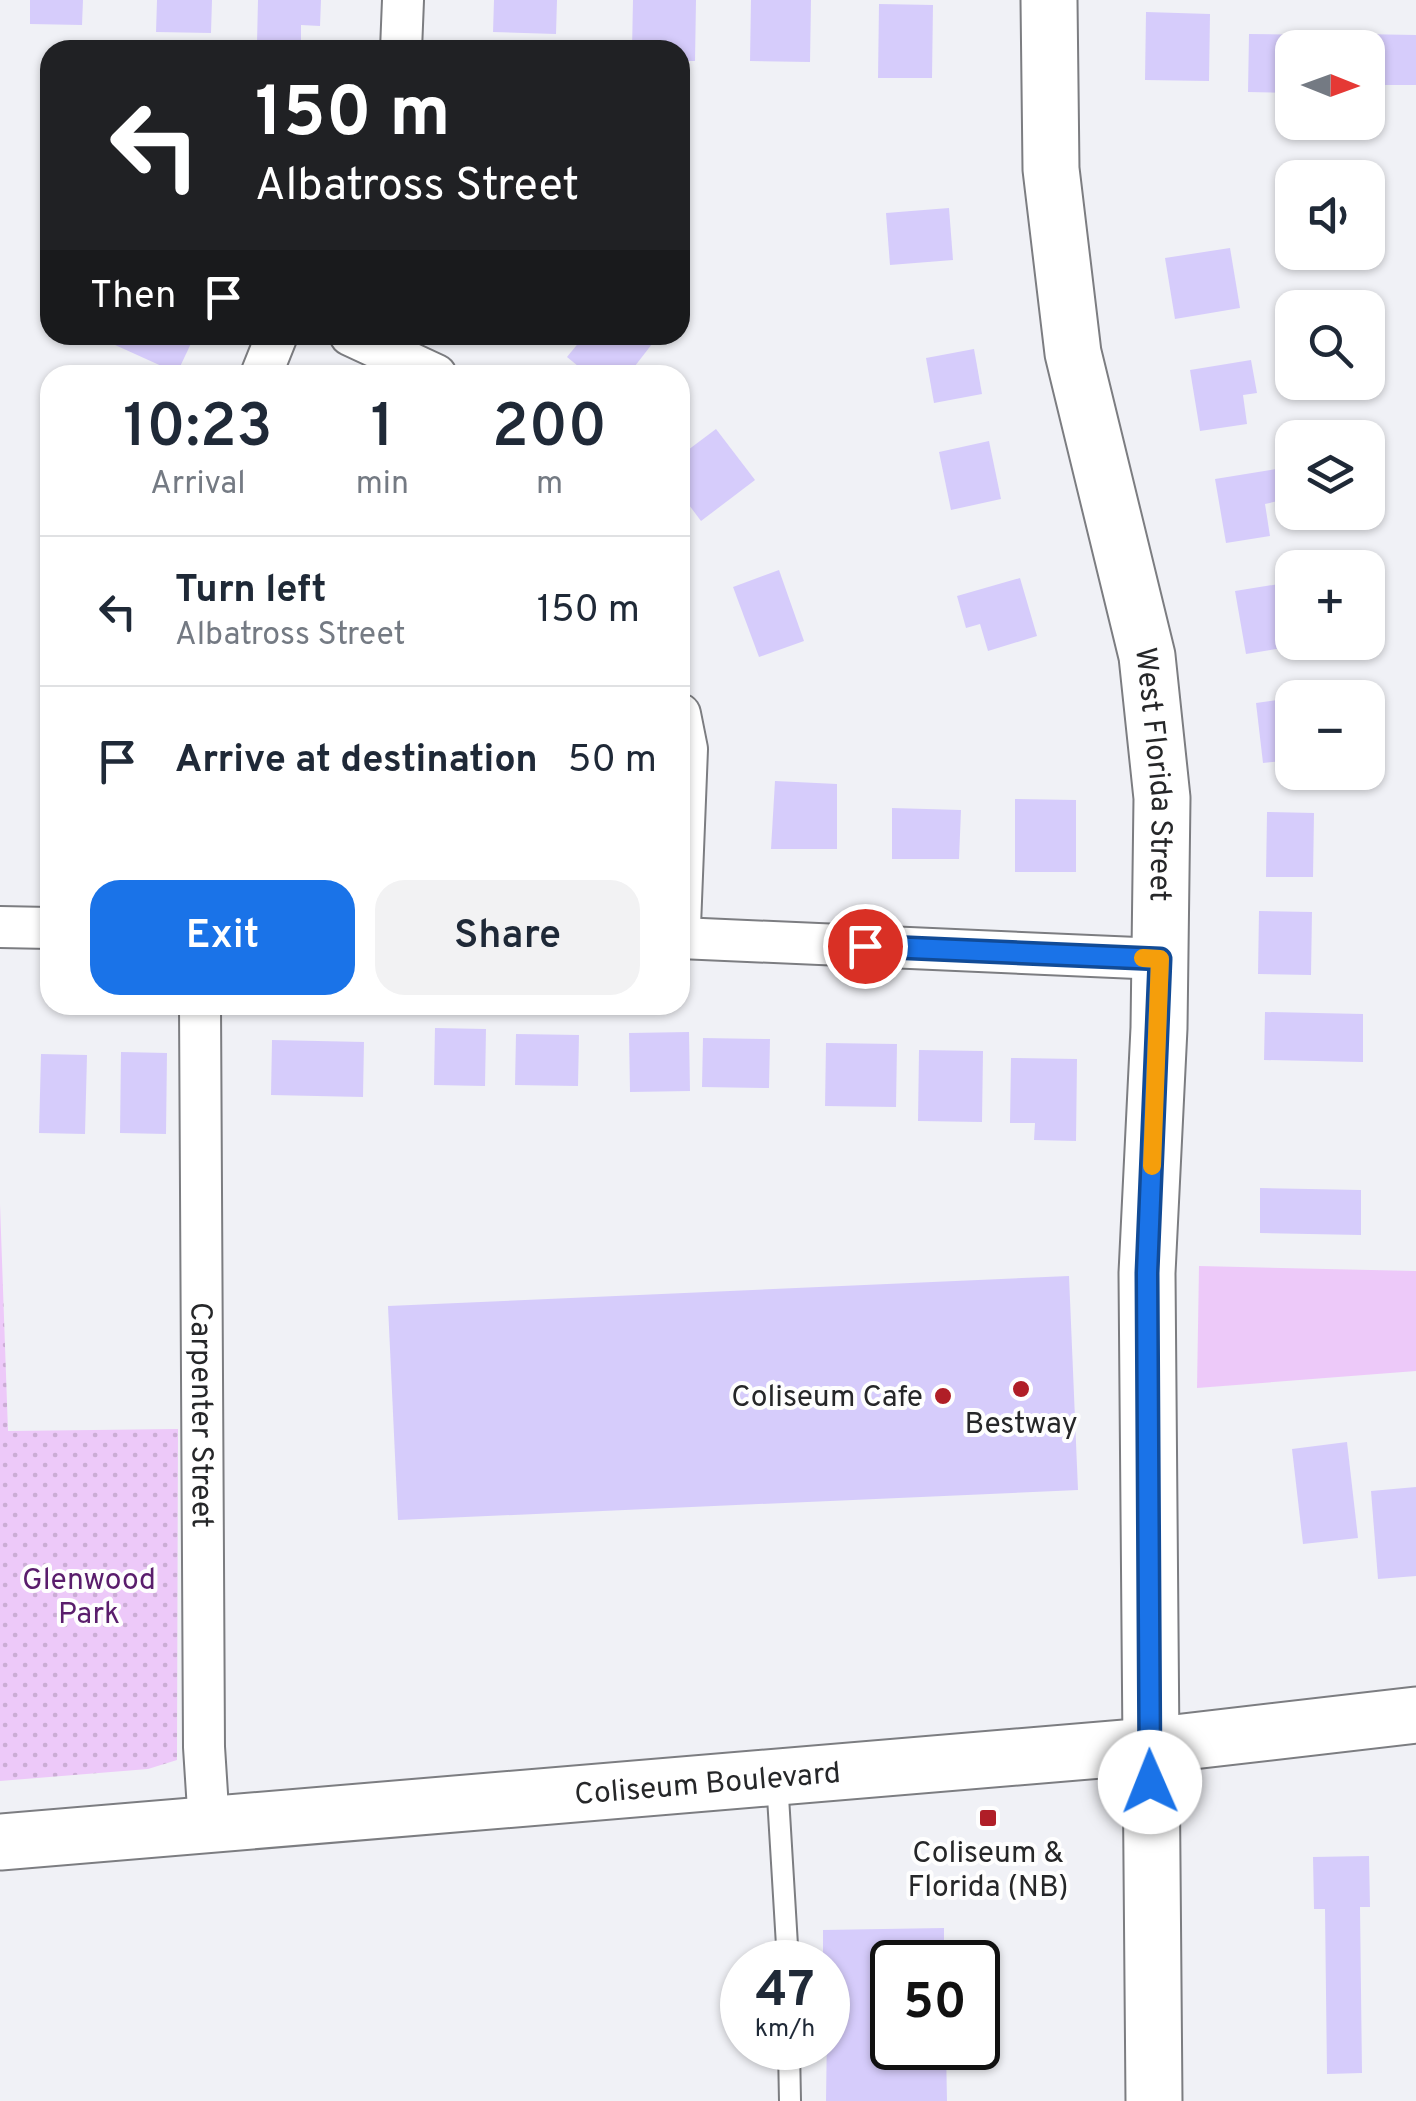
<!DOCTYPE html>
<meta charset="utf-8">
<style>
:root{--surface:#fff;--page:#f2f2f3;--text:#1f2937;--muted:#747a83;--line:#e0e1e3;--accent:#1a73e8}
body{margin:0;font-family:Overpass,sans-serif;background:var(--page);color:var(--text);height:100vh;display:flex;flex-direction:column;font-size:38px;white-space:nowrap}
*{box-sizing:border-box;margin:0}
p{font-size:32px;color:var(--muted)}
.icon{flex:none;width:55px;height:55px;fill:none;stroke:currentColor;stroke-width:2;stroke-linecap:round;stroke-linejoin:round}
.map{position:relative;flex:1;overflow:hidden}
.sheet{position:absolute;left:40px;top:365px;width:650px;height:650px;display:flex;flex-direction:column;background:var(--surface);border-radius:30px;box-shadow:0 2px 8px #0004}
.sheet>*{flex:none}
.hud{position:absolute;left:40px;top:40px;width:650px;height:305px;border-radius:30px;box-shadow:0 2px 8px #0004;background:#202124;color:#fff;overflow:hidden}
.needle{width:65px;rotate:91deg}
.buttons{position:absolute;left:1275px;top:30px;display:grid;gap:20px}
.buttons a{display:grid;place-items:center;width:110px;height:110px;border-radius:20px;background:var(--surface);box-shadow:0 2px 8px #0004;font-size:50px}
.speed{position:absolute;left:720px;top:1940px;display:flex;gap:20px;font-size:50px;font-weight:700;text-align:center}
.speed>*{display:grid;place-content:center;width:130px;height:130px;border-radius:50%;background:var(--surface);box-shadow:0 2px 8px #0004;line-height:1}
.speed small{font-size:25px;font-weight:400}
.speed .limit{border:5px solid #111;border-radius:15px;background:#fff;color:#111}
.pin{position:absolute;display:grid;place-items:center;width:85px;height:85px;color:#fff;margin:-42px;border:5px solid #fff;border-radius:50%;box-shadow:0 2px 10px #0007}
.me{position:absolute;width:110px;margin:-55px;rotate:359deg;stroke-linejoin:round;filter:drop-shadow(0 0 8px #0008)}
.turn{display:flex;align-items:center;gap:35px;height:210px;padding:0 50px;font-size:45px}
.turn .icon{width:130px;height:130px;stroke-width:2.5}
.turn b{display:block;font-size:70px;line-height:85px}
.then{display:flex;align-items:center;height:95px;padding:0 50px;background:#0003;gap:20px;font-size:38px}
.eta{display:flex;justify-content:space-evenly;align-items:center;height:170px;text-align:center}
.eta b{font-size:60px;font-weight:600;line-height:70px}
.button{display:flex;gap:20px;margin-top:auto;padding:20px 50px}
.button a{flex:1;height:115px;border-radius:30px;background:var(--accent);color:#fff;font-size:40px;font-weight:600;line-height:115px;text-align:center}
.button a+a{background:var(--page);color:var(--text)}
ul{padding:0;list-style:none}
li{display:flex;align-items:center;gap:30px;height:150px;padding:0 50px;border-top:2px solid var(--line)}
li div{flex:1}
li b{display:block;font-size:38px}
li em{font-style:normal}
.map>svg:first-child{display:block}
</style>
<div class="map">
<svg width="1416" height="2101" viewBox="0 0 1416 2101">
<defs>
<pattern id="park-dots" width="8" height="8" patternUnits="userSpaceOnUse" patternTransform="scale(2.5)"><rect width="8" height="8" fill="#edc9f9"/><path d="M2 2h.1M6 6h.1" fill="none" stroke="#cbadd5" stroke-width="1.8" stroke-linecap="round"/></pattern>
</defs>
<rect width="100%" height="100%" fill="#f0f1f6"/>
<polygon fill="#edc9f9" points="1199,1266 1416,1271 1416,1371 1197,1388"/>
<polygon fill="url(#park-dots)" points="0,1204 8,1431 178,1429 177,1760 148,1769 0,1781"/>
<g fill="#d6ccfb">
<polygon points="30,0 83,0 82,25 30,24"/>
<polygon points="157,0 212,0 211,33 156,32"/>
<polygon points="258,0 321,0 320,26 301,25 301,44 257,43"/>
<polygon points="494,0 557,0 556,34 493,32"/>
<polygon points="633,0 696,0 695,61 680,61 680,50 632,50"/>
<polygon points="751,0 811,0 810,62 750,61"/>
<polygon points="879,4 933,5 932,78 878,78"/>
<polygon points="1146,12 1210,14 1209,81 1145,80"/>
<polygon points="1249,34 1311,35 1311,48 1292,48 1292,93 1248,92"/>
<polygon points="1359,34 1416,35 1416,85 1368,85 1368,48 1359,48"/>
<polygon points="949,208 953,260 890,265 886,213"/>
<polygon points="1230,248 1240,308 1175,319 1165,258"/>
<polygon points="93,335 195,335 177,373"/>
<polygon points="585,335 641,335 652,344 628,375 589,375 567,357"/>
<polygon points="974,349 982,394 934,403 926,358"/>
<polygon points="1251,360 1257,393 1243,395 1247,424 1200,431 1190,370"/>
<polygon points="716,429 755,480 701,521 680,493 680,456"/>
<polygon points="989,441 1001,499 951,510 939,452"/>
<polygon points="1282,468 1287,499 1265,504 1270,536 1226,543 1215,479"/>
<polygon points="779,570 804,641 759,657 733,587"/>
<polygon points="1020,578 1037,636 988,651 980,624 966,628 957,596"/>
<polygon points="1285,583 1292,642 1301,645 1246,654 1235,591"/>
<polygon points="1292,698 1292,760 1263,763 1256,703"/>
<polygon points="775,781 837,784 837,849 771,849"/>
<polygon points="1015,799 1076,800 1076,872 1015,872"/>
<polygon points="892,808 961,810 959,859 892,859"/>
<polygon points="1267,812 1314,813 1313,877 1266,877"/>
<polygon points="1259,911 1312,912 1311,975 1258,974"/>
<polygon points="1265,1012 1363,1014 1363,1062 1264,1060"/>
<polygon points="435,1028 486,1029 485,1086 434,1085"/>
<polygon points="689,1032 690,1091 630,1092 629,1033"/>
<polygon points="516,1034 579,1035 578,1086 515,1085"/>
<polygon points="703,1038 770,1039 769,1088 702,1087"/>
<polygon points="272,1040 364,1042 363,1097 271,1095"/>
<polygon points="826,1043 897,1044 896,1107 825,1106"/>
<polygon points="919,1050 983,1051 982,1122 918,1121"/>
<polygon points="121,1052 167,1053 166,1134 120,1133"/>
<polygon points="41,1054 87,1055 85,1134 39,1133"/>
<polygon points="1011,1058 1077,1059 1076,1141 1034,1140 1035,1123 1010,1123"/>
<polygon points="1260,1188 1361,1190 1361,1235 1260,1233"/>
<polygon points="1069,1276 1078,1490 398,1520 388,1306"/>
<polygon points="1347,1442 1358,1538 1303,1544 1292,1449"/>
<polygon points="1416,1487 1416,1576 1378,1579 1371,1491"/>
<polygon points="1369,1856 1370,1907 1360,1907 1362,2073 1327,2074 1325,1909 1314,1909 1313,1857"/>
<polygon points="944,1928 944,1962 892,1962 892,2048 946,2048 947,2101 826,2101 828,1962 823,1962 823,1930"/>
</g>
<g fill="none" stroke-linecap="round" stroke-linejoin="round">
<defs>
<g id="service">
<polyline points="777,1780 788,1962"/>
<polyline points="789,2048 790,2101"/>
</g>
<g id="minor">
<polyline points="401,50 403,0"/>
<polyline points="350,335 436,375"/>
<polyline points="261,375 277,335"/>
<polyline points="680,714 687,749 680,926"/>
<polyline points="0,927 50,928"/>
<polyline points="680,938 1160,959"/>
<path id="s1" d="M200,1005L204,1747L209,1825"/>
</g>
<g id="secondary">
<path id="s2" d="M1049,0L1051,169L1073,353L1147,656L1162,798L1159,1028L1147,1273L1154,2101"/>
<path id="s3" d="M0,1842L1149,1746L1416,1715"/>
</g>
</defs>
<use href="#service" stroke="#7c7d81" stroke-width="24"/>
<use href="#minor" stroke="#7c7d81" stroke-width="44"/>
<use href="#secondary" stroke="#7c7d81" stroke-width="59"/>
<use href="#service" stroke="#fff" stroke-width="20"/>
<use href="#minor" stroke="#fff" stroke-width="40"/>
<use href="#secondary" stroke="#fff" stroke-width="55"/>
</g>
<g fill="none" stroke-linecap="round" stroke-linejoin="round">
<defs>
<polyline id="route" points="865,946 1160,959 1147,1273 1150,1782"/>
</defs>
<use href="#route" stroke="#114b97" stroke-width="25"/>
<use href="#route" stroke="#1a73e8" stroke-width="18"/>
<polyline stroke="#f59e0b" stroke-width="18" points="1143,958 1160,959 1152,1166"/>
</g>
<g fill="#b01e27" stroke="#fefefe" stroke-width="4">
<circle cx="1021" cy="1389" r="10"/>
<circle cx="943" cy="1396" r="10"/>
<rect x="978" y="1808" width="20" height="20" rx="5"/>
</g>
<g text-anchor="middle" stroke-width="8" stroke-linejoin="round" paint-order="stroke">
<g font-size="30" fill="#262729" stroke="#fefefe">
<text dy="10" stroke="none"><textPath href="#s2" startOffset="785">West Florida Street</textPath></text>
<text dy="10" stroke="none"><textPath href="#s1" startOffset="410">Carpenter Street</textPath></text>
<text dy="10" stroke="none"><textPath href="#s3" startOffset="710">Coliseum Boulevard</textPath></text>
</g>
<g font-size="30" fill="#262729" stroke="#fefefe">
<text x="923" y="1406" text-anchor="end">Coliseum Cafe</text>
<text x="1021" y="1433">Bestway</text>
<text x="988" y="1862">Coliseum &amp;<tspan x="988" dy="34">Florida (NB)</tspan></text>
</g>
<g font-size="30" fill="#5a1d6c" stroke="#fefefe">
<text x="89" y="1589">Glenwood<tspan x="89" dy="34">Park</tspan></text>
</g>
</g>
</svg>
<div class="buttons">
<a><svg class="needle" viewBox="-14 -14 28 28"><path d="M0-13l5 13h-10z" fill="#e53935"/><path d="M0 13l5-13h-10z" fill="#747a83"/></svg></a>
<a><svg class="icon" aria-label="sound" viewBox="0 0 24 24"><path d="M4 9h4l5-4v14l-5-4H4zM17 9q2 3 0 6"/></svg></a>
<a><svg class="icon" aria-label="search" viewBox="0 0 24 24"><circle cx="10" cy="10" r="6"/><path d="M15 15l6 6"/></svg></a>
<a><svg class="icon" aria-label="layers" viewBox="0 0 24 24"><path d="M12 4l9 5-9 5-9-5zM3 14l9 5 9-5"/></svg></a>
<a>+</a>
<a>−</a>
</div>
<div class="speed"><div>47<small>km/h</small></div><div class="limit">50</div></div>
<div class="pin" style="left:865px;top:946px;background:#d93025"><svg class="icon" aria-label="arrive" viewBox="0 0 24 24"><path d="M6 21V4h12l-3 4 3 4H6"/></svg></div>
<svg class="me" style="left:1150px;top:1782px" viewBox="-20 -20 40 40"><circle r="19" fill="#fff"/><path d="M0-13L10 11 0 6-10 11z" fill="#1a73e8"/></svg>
<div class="hud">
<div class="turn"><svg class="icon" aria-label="left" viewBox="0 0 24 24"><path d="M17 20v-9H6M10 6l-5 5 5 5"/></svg><div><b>150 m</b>Albatross Street</div></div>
<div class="then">Then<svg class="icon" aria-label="arrive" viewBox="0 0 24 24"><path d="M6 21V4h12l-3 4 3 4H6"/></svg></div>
</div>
<section class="sheet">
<div class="eta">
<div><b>10:23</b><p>Arrival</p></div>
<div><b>1</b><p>min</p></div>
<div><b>200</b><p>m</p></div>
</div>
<ul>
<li><svg class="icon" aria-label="left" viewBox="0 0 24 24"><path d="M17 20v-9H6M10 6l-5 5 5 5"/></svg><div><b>Turn left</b><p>Albatross Street</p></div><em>150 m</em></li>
<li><svg class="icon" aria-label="arrive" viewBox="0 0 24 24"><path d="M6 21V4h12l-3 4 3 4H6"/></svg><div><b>Arrive at destination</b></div><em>50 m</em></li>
</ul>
<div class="button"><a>Exit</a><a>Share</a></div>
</section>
</div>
